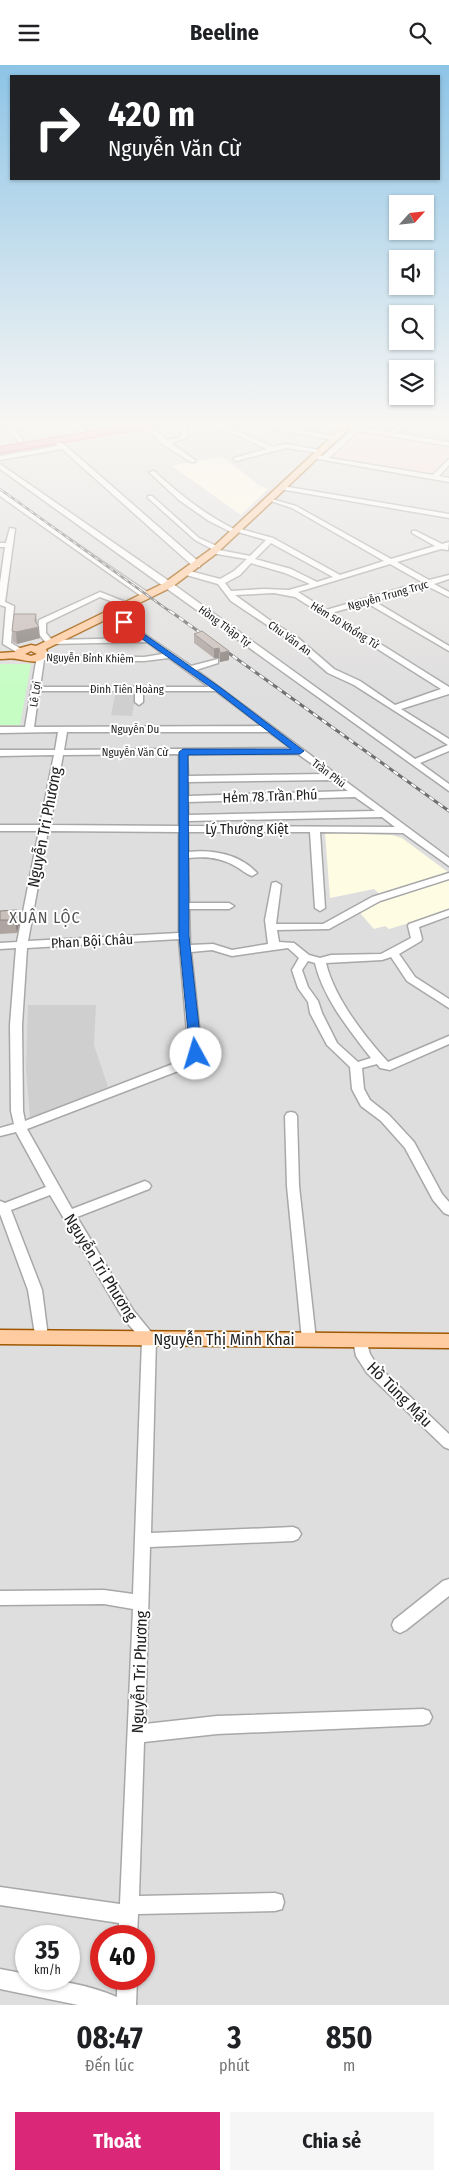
<!DOCTYPE html>
<html lang="vi">
<meta charset="utf-8">
<style>
:root{--surface:#fff;--page:#f6f6f6;--text:#202124;--muted:#757577;--accent:#db2777}
body{margin:0;font-family:"Fira Sans Condensed",sans-serif;background:var(--page);color:var(--text);height:100vh;display:flex;flex-direction:column;font-size:19px;white-space:nowrap}
*{box-sizing:border-box;margin:0}
p{font-size:16px;color:var(--muted)}
.icon{flex:none;width:28px;height:28px;fill:none;stroke:currentColor;stroke-width:2;stroke-linecap:round;stroke-linejoin:round}
.map{position:relative;height:1940px;overflow:hidden}
.panel{display:flex;flex-direction:column;background:var(--surface);flex:1}
.panel>*{flex:none}
.banner{position:absolute;left:10px;top:10px;width:430px;height:105px;border-radius:0px;box-shadow:0 1px 4px #0004;background:#202124;color:#fff;overflow:hidden}
.needle{width:32px;rotate:63deg}
.buttons{position:absolute;left:389px;top:130px;display:grid;gap:10px}
.buttons a{display:grid;place-items:center;width:45px;height:45px;border-radius:0px;background:var(--surface);box-shadow:0 1px 4px #0004;font-size:25px}
.speed{position:absolute;left:15px;top:1860px;display:flex;gap:10px;font-size:25px;font-weight:700;text-align:center}
.speed>*{display:grid;place-content:center;width:65px;height:65px;border-radius:50%;background:var(--surface);box-shadow:0 1px 4px #0004;line-height:1}
.speed small{font-size:12px;font-weight:400}
.speed .limit{border:8px solid #d22;background:#fff;color:#111}
.pin{position:absolute;display:grid;place-items:center;width:42px;height:42px;color:#fff;margin:-21px;border-radius:10px;box-shadow:0 2px 8px #0006}
.me{position:absolute;width:55px;margin:-28px;rotate:354deg;stroke-linejoin:round;filter:drop-shadow(0 0 4px #0008)}
.turn{display:flex;align-items:center;gap:18px;height:105px;padding:0 15px;font-size:22px}
.turn .icon{width:65px;height:65px;stroke-width:2.5}
.turn b{display:block;font-size:35px;line-height:42px}
.eta{display:flex;justify-content:space-evenly;align-items:center;height:85px;text-align:center}
.eta b{font-size:30px;font-weight:700;line-height:35px}
.primary-button{display:flex;gap:10px;margin-top:auto;padding:10px 15px}
.primary-button a{flex:1;height:58px;border-radius:0px;background:var(--accent);color:#fff;font-size:20px;font-weight:700;line-height:58px;text-align:center}
.primary-button a+a{background:var(--page);color:var(--text)}
header{display:flex;justify-content:space-between;align-items:center;height:65px;padding:0 15px;background:var(--surface);font-size:22px;font-weight:700}
.map>svg:first-child{display:block}
</style>
<header><svg class="icon" aria-label="menu" viewBox="0 0 24 24"><path d="M4 6h16M4 12h16M4 18h16"/></svg>Beeline<svg class="icon" aria-label="search" viewBox="0 0 24 24"><circle cx="10" cy="10" r="6"/><path d="M15 15l6 6"/></svg></header>
<div class="map">
<svg width="449" height="1940" viewBox="0 0 449 1940">
<rect width="100%" height="100%" fill="#f2ede7"/>
<path fill="#dfdede" fill-rule="evenodd" d="M0,359H449V1940H0ZM26,1871H69V1914H26ZM101,1871H144V1914H101Z"/>
<polygon fill="#f3d6d8" points="357,365 449,380 449,396 437,410 336,393 331,390"/>
<g fill="#fffce4">
<polygon points="221,391 257,418 256,419 268,424 241,450 172,401"/>
<polygon points="325,768 392,770 402,773 449,808 381,830 374,824 330,833"/>
<polygon points="449,815 449,846 389,864 385,861 374,864 359,847 374,837"/>
</g>
<g fill="#cfcfcf">
<polygon points="116,625 136,626 132,651 111,650"/>
<polygon points="28,940 96,940 94,980 108,1022 30,1053 26,1004"/>
</g>
<polygon fill="#c5fdc3" points="0,599 31,599 20,660 0,660"/>
<g fill="none" stroke-linecap="round" stroke-linejoin="round">
<defs>
<g id="minor">
<polygon points="4,359 10,359 23,375 23,377 19,377"/>
<polygon points="72,359 79,359 86,366 81,367"/>
<polygon points="142,359 146,359 167,375 181,372 181,364 177,359 183,359 187,364 187,373 171,378 195,395 195,397 191,397 162,379 142,361"/>
<polygon points="213,359 221,359 273,382 286,379 324,386 321,388 286,383 236,396 234,395 234,393 267,384"/>
<polygon points="360,359 363,361 362,363 390,367 400,359 406,359 396,368 449,377 449,381 358,366 329,393 433,410 449,394 449,400 439,411 449,413 449,417 313,393 312,392 315,390 323,391 352,365 344,363 344,361 356,362"/>
<polygon points="279,362 335,371 338,373 335,375 277,365 276,364"/>
<polygon points="56,374 66,381 200,498 200,502 194,502 62,384 0,395 0,391 58,381 53,376"/>
<path d="M0,399L166,514L415,694L448,680L354,620L328,608L291,576L231,536L218,519L183,509L182,507L186,505L220,514L234,506L247,494L211,488L212,484L195,475L148,433V431H152L199,473L219,482V485L250,491L266,475L238,467L233,468L209,456L179,435L149,407L154,406C179,429 204,449 234,464L237,463L273,473L340,510L384,496L292,443L268,435V433L296,441L391,494L435,481L412,468V466H416L442,479L449,477L448,485L441,484L397,497L429,515L449,510V514L434,519L449,527V532L427,521L374,536L449,581V586L367,538L331,548L449,622V629L401,644L449,674V686L420,698L449,719V726L0,404ZM271,478L333,512L317,517L291,504L255,494ZM251,498L285,508L310,519L289,525L264,524L231,526L225,518L240,510ZM390,499L422,517L326,545L298,527ZM274,528L295,532L441,624L395,640L360,616L334,604L297,572L275,559L235,530Z"/>
<polygon points="282,421 449,449 449,453 280,424 279,423"/>
<polygon points="0,426 150,529 150,533 144,533 0,431"/>
<polygon points="10,463 15,464 5,537 14,541 11,578 23,585 23,589 20,589 3,579 6,542 0,540 0,518 5,482 0,482 0,478 6,478"/>
<path d="M100,527L133,540L126,542L100,532L46,558V568L52,575L141,573L108,550L107,548L111,546L191,601L218,594V598L196,605L449,793V801L403,768L320,767L325,843L320,846L315,843L310,767H188V787C212,784 240,789 257,808L252,811C246,809 241,804 235,801C220,792 205,791 188,793L189,838H229L234,841L229,844H189L190,880L213,879L232,885L268,879L265,855L272,818L276,817L281,820L276,859H323L372,832L449,808V814L380,836L329,864L277,865L279,877L294,878L309,890L320,893L331,890L381,889L411,873L408,861L409,859L449,845V851L419,862L422,874L421,876L399,889L415,912L449,934V943L407,916L391,892L382,895L326,898C334,932 364,971 388,997L449,971V979L390,1005L380,1003L377,999L362,1003L364,1024L370,1035L389,1050L414,1077L442,1129L449,1137V1150L444,1148L433,1135L405,1083L381,1056L361,1041L352,1024L350,1002L327,980L310,948L308,937L298,923L292,905L299,893L288,883L232,891L212,885L191,887L202,989L198,996L191,1001L27,1064L72,1144L145,1116L149,1118L151,1121L149,1124L77,1152L133,1245L156,1273L151,1468L293,1462L298,1464L301,1469L298,1474L293,1476L150,1482L145,1659L217,1651L423,1644L429,1646L432,1652L429,1658L423,1660L217,1669L144,1677L139,1831L275,1828L282,1830L284,1837L282,1844L275,1846L138,1849L137,1871H119V1858L0,1840V1822L120,1839L133,1544L104,1539L0,1540V1526L104,1525L133,1529L142,1275L123,1253L50,1130L11,1145L42,1225L48,1272L46,1276L41,1278L36,1276L28,1225L0,1149V1136L5,1138L46,1122L16,1067L0,1071V1063L14,1059L11,1046L10,960L16,883L0,884V878L17,877L39,766H0V760H40L54,690L0,691V685H55L58,667L0,668V662H25L37,591L144,592L163,589L147,577L50,579H47L38,568L39,555ZM169,593L209,622H40L44,595L144,596ZM39,626H135V637L139,640L143,637V626H216L262,661L34,662ZM67,667H269L291,683L64,685ZM179,689V761L50,760L63,690ZM187,689H298L326,709L188,711ZM333,715L348,726L188,731V717ZM355,732L375,746L188,750V737ZM382,752L395,762L188,761V756ZM48,766L179,767V868L28,876ZM179,874L189,991L183,995L25,1056L23,1046L22,960L27,883ZM308,896L315,898C323,933 350,966 371,993L358,997L337,978L322,948L318,936L308,922L302,905Z"/>
<polygon points="291,1047 295,1048 297,1051 299,1121 316,1275 314,1279 309,1281 304,1279 302,1275 287,1121 285,1051 287,1048"/>
<polygon points="360,1269 365,1271 370,1289 377,1300 449,1369 449,1384 444,1382 367,1308 356,1291 353,1275 355,1271"/>
<polygon points="449,1514 449,1531 406,1565 400,1568 394,1565 392,1560 394,1555 443,1516"/>
<path d="M0,1904L26,1909V1914C56,1914 89,1920 117,1932V1914H137L136,1940H78L0,1924Z"/>
</g>
<g id="major">
<path d="M345,359H354L217,488L172,522L46,584L48,590C38,600 30,596 17,594C12,593 5,594 0,594V588L15,587L17,584L31,580L36,581L164,518L211,484ZM31,586L37,589L31,591L25,589Z"/>
<polygon points="0,1265 449,1269 449,1283 0,1279"/>
</g>
<polygon id="highway" points="137,359 158,359 153,362 0,388 0,382"/>
</defs>
<use href="#minor" stroke="#a8a8a8" stroke-width="3"/>
<use href="#major" stroke="#9f5800" stroke-width="3"/>
<use href="#highway" stroke="#e71d79" stroke-width="2"/>
<use href="#minor" fill="#fff" fill-rule="evenodd"/>
<use href="#major" fill="#ffcba0" fill-rule="evenodd"/>
<use href="#highway" fill="#ed8ba9" fill-rule="evenodd"/>
<defs>
<polyline id="rail-far1" points="0,424 172,548"/>
<polyline id="rail" points="170,546 449,746"/>
</defs>
<use href="#rail-far1" stroke="#6f6f6f" stroke-width="2.5"/>
<use href="#rail" stroke="#6f6f6f" stroke-width="3"/>
<use href="#rail-far1" stroke="#fff" stroke-width="1" stroke-dasharray="4.5" stroke-linecap="butt"/>
<use href="#rail" stroke="#fff" stroke-width="2" stroke-dasharray="5.5" stroke-linecap="butt"/>
</g>
<g fill="#aea4a0">
<polygon points="36,558 40,573 17,579 13,577 12,566"/>
<polygon points="202,566 229,595 220,597 219,593 214,593 194,578 194,569"/>
<polygon points="17,845 19,859 17,868 0,869 0,846"/>
</g>
<g fill="#8d8682">
<polygon points="36,549 37,562 39,562 40,573 17,579 16,567 35,556"/>
<polygon points="219,583 219,593 214,593 214,584"/>
<polygon points="229,586 229,595 220,597 220,588"/>
<polygon points="17,845 19,859 17,868 15,855"/>
</g>
<g fill="#cabfba" stroke="#8d8682">
<polygon points="14,549 36,549 35,556 39,562 16,567 12,566"/>
<polygon points="202,566 229,586 220,588 219,583 214,584 194,569"/>
<polygon points="17,845 15,855 0,855 0,846"/>
</g>
<linearGradient id="sky" x2="0" y2="1"><stop stop-color="#8dc4e6"/><stop offset="0.57" stop-color="#f9f7f4"/><stop offset="1" stop-color="#f9f7f4" stop-opacity="0"/></linearGradient>
<rect width="449" height="630" fill="url(#sky)"/>
<polygon fill="#1a73e8" stroke="#114b97" points="124,555 221,623 304,686 300,689 188,690 189,871 202,989 196,993 190,989 179,871 179,687 183,684 291,684 216,626 121,559 120,557"/>
<g text-anchor="middle" stroke-width="4" stroke-linejoin="round" paint-order="stroke">
<g font-size="11" fill="#212121" stroke="#fff">
<text transform="translate(388 530) rotate(-16)" y="4">Nguyễn Trung Trực</text>
<text transform="translate(345 560) rotate(32)" y="4">Hẻm 50 Khổng Tử</text>
<text transform="translate(225 561) rotate(36)" y="4">Hồng Thập Tự</text>
<text transform="translate(290 573) rotate(36)" y="4">Chu Văn An</text>
<text transform="translate(90 593) rotate(1)" y="4">Nguyễn Bỉnh Khiêm</text>
<text x="127" y="628">Đinh Tiên Hoàng</text>
<text transform="translate(35 629) rotate(-81)" y="4">Lê Lợi</text>
<text x="135" y="668">Nguyễn Du</text>
<text x="135" y="691">Nguyễn Văn Cừ</text>
<text transform="translate(329 708) rotate(37)" y="4">Trần Phú</text>
</g>
<g font-size="14" fill="#212121" stroke="#fff">
<text transform="translate(270 731) rotate(-2)" y="5">Hẻm 78 Trần Phú</text>
<text x="247" y="769">Lý Thường Kiệt</text>
<text transform="translate(92 876) rotate(-3)" y="5">Phan Bội Châu</text>
</g>
<g font-size="16" fill="#212121" stroke="#fff">
<text transform="translate(44 762) rotate(-79)" y="6">Nguyễn Tri Phương</text>
<text transform="translate(101 1202) rotate(58)" y="6">Nguyễn Tri Phương</text>
<text x="224" y="1280">Nguyễn Thị Minh Khai</text>
<text transform="translate(400 1329) rotate(45)" y="6">Hồ Tùng Mậu</text>
<text transform="translate(139 1607) rotate(-88)" y="6">Nguyễn Tri Phương</text>
</g>
<g font-size="16" letter-spacing="1" fill="#545454" stroke="#fff">
<text x="45" y="858">XUÂN LỘC</text>
</g>
</g>
</svg>
<div class="buttons">
<a><svg class="needle" viewBox="-14 -14 28 28"><path d="M0-13l5 13h-10z" fill="#e53935"/><path d="M0 13l5-13h-10z" fill="#757577"/></svg></a>
<a><svg class="icon" aria-label="sound" viewBox="0 0 24 24"><path d="M4 9h4l5-4v14l-5-4H4zM17 9q2 3 0 6"/></svg></a>
<a><svg class="icon" aria-label="search" viewBox="0 0 24 24"><circle cx="10" cy="10" r="6"/><path d="M15 15l6 6"/></svg></a>
<a><svg class="icon" aria-label="layers" viewBox="0 0 24 24"><path d="M12 4l9 5-9 5-9-5zM3 14l9 5 9-5"/></svg></a>
</div>
<div class="speed"><div>35<small>km/h</small></div><div class="limit">40</div></div>
<div class="pin" style="left:124px;top:557px;background:#d93025"><svg class="icon" aria-label="arrive" viewBox="0 0 24 24"><path d="M6 21V4h12l-3 4 3 4H6"/></svg></div>
<svg class="me" style="left:196px;top:989px" viewBox="-20 -20 40 40"><circle r="19" fill="#fff"/><path d="M0-13L10 11 0 6-10 11z" fill="#1a73e8"/></svg>
<div class="banner">
<div class="turn"><svg class="icon" aria-label="right" viewBox="0 0 24 24"><path d="M7 20v-9h11M14 6l5 5-5 5"/></svg><div><b>420 m</b>Nguyễn Văn Cừ</div></div>
</div>
</div>
<section class="panel">
<div class="eta">
<div><b>08:47</b><p>Đến lúc</p></div>
<div><b>3</b><p>phút</p></div>
<div><b>850</b><p>m</p></div>
</div>
<div class="primary-button"><a>Thoát</a><a>Chia sẻ</a></div>
</section>
